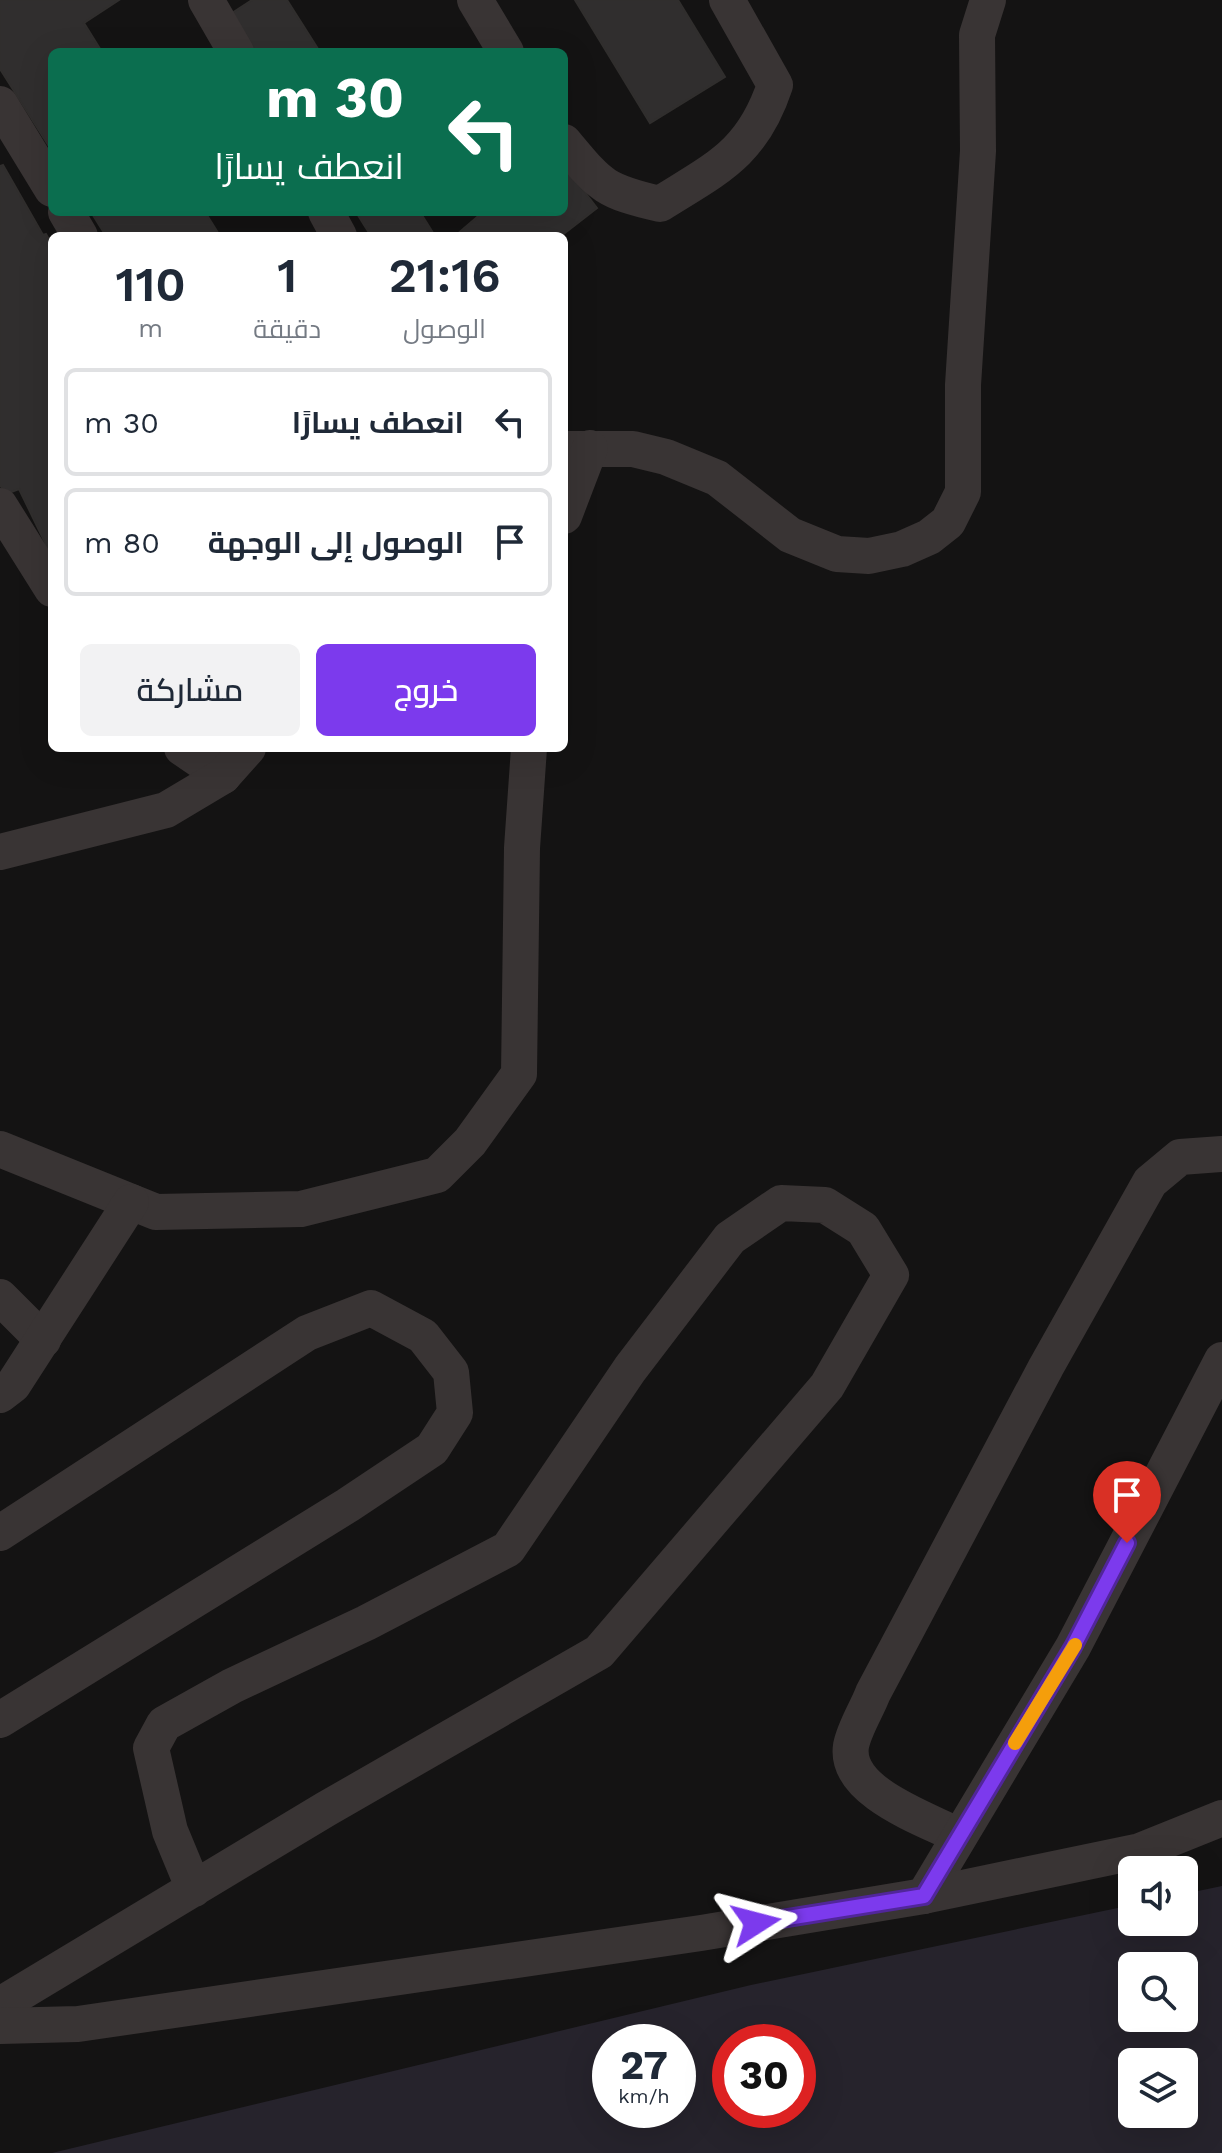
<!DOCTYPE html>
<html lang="ar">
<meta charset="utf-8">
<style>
:root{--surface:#fff;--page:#f2f2f3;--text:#1f2937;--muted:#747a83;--line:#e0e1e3;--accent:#7c3aed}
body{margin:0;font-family:"Work Sans",Cairo,sans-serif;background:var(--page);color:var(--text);direction:rtl;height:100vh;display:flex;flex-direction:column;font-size:30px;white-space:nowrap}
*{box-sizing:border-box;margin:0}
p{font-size:26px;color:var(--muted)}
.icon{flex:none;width:44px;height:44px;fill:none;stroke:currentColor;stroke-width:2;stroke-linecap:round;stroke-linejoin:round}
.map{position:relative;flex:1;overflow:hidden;direction:ltr}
.sheet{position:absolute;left:48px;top:232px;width:520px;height:520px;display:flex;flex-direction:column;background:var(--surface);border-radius:12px;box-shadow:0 8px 32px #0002;direction:rtl}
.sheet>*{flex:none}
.banner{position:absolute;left:48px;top:48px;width:520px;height:168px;border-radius:12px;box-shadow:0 8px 32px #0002;direction:rtl;background:#0b6e4f;color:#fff;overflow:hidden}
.fabs{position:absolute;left:1118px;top:1856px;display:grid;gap:16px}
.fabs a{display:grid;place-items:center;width:80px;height:80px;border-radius:12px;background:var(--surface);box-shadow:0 8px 32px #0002;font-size:40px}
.speed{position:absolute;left:592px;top:2024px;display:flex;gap:16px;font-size:40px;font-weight:700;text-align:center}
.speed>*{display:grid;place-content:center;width:104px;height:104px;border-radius:50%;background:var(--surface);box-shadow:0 8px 32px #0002;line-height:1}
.speed small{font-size:20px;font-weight:400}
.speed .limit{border:12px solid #d22;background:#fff;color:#111}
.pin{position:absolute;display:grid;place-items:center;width:68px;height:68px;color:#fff;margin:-82px -34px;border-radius:50% 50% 50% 0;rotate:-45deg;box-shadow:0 0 8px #0007}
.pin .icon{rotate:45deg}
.me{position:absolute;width:88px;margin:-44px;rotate:81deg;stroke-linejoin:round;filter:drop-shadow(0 0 6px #0008)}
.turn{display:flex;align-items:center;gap:28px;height:168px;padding:0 32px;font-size:36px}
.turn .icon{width:104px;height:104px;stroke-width:2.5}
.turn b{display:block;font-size:56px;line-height:68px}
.eta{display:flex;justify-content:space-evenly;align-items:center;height:136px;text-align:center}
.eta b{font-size:48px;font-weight:600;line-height:56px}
.primary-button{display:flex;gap:16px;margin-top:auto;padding:16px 32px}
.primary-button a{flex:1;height:92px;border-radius:12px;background:var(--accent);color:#fff;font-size:32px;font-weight:600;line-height:92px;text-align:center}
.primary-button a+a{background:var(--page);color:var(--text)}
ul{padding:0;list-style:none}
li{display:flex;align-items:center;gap:24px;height:108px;margin:0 16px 12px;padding:0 16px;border:4px solid var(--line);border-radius:12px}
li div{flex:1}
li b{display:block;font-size:30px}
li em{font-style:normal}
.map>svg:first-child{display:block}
</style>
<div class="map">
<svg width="1222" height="2153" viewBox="0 0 1222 2153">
<rect width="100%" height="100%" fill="#141313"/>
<path fill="#26232c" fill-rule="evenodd" d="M1222,1886V2153H52L751,1985L1132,1905V1922H1184V1894ZM1132,1966H1184V2018H1132ZM610,2042H678V2110H610ZM730,2042H798V2110H730ZM1132,2062H1184V2114H1132Z"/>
<g fill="#302e2e" stroke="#302e2d" stroke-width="2">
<polygon points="0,0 119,0 84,23 102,52 52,52 52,151 0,69"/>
<polygon points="252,0 287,0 320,52 256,52 232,13"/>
<polygon points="575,0 678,0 725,77 650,123"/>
<polygon points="3,165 43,235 46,234 52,245 52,557 19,489 6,494 0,485 0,166"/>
<polygon points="564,165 597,208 561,236 455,236 483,212 564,212"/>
<polygon points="91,212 205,212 220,236 106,236"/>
<polygon points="356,212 420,212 435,236 371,236"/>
</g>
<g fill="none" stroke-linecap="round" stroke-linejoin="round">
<g stroke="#393434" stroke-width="36">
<polyline points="206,0 236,52"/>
<polyline points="475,0 506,52"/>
<polyline points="0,104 52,189"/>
<path d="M564,142C600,185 603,191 660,204C717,168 752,154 775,85L727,0"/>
<polyline points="66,212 80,236"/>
<polyline points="326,212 339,236"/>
<polyline points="564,449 633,449 666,457 717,478 790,535 837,554 869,556 902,549 929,537 948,522 963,492 963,385 978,151 977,35 988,0"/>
<polyline points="0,506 52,589"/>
<polyline points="564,516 590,448"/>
<polyline points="182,748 223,776"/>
<polyline points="0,852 166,810 223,776 248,748"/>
<polyline points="0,1149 156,1212 301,1209 437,1175 470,1142 519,1074 522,848 529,748"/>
<polyline points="0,1297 43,1340"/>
<polyline points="0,1395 13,1385 131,1202"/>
<polyline points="0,1533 307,1333 371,1308 423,1336 451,1372 455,1413 432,1449 348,1505 0,1720"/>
<path d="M959,1836C926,1819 844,1792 851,1746C854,1729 867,1709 873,1693L1046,1367L1150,1182L1180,1157L1222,1154"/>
<polyline points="924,1896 1073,1647 1222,1360"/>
<polyline points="0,2005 326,1809 599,1652 827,1386 891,1275 863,1229 825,1205 781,1203 730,1238 630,1369 508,1549 366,1623 232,1686 164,1724 151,1748 170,1831 194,1889"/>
<polyline points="0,2026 78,2024 701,1933 924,1896 1140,1851 1222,1818"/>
</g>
</g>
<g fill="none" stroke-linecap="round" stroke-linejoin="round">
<defs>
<polyline id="route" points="756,1923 924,1896 1073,1647 1127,1543"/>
</defs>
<use href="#route" stroke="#51269a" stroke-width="20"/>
<use href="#route" stroke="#7c3aed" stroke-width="14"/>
<polyline stroke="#f59e0b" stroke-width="14" points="1015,1743 1075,1645"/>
</g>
</svg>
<div class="fabs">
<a><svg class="icon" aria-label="sound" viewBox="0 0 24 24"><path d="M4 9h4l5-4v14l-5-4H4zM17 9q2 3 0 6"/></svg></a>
<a><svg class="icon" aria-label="search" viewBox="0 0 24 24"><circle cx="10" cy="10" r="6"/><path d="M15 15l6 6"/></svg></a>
<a><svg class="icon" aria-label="layers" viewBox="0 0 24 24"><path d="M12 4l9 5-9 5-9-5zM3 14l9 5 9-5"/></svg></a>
</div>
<div class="speed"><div>27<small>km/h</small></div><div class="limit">30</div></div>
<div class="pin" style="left:1127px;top:1543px;background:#d93025"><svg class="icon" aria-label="arrive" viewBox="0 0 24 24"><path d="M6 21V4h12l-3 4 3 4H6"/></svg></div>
<svg class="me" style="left:756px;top:1923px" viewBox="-20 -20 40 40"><path d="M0-17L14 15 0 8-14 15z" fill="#7c3aed" stroke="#fff" stroke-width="4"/></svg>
<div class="banner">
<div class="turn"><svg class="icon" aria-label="left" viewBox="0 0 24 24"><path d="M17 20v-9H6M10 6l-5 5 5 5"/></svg><div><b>30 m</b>انعطف يسارًا</div></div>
</div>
<section class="sheet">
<div class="eta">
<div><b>21:16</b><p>الوصول</p></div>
<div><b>1</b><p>دقيقة</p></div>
<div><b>110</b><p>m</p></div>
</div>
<ul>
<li><svg class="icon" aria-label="left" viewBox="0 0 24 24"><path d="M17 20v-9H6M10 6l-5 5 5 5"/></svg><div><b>انعطف يسارًا</b></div><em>30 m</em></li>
<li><svg class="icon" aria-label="arrive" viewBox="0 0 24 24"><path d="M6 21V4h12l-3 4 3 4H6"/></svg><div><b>الوصول إلى الوجهة</b></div><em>80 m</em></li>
</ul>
<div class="primary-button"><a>خروج</a><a>مشاركة</a></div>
</section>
</div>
